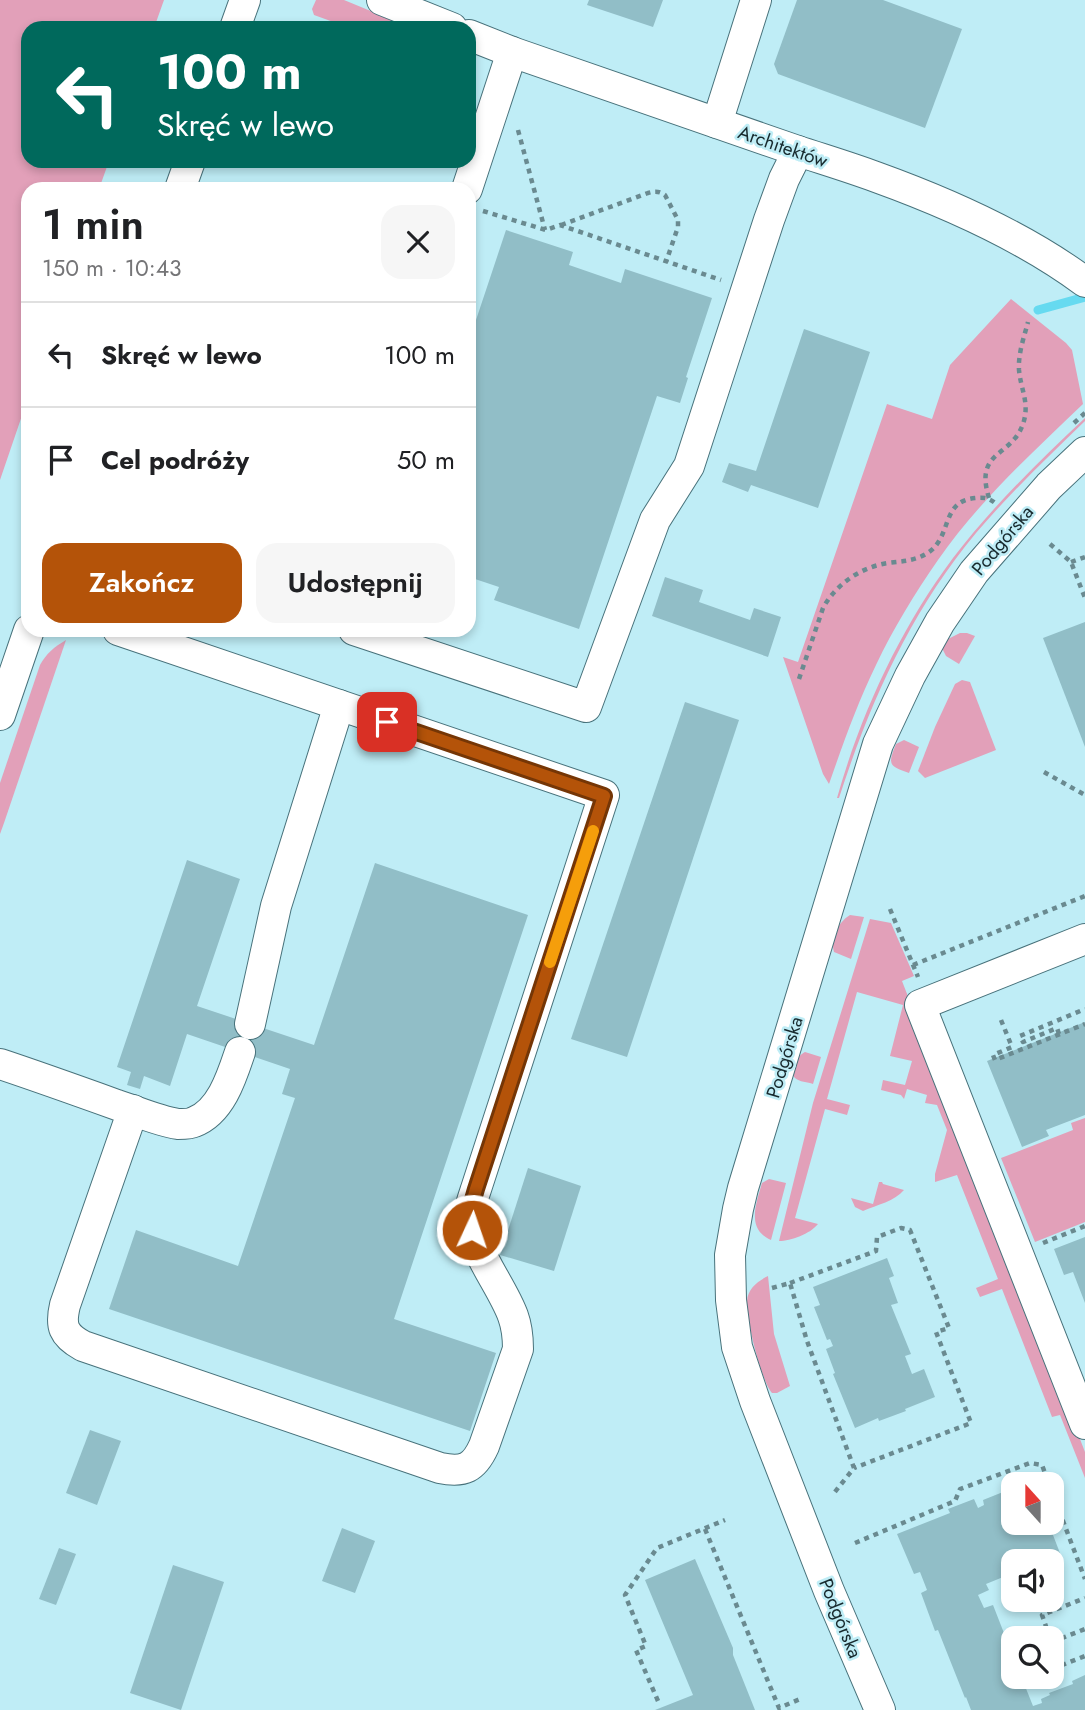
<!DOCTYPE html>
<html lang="pl">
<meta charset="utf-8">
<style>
:root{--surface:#fff;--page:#f6f6f6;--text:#202124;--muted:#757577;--line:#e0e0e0;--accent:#b45309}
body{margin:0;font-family:Jost,sans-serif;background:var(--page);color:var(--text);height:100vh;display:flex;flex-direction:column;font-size:26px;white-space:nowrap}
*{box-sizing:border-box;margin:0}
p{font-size:23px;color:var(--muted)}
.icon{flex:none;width:38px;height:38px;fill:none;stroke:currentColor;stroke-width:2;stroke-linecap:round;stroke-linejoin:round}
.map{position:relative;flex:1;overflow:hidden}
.details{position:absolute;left:21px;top:182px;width:455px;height:455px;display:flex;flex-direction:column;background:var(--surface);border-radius:21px;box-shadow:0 4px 10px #0003}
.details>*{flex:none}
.top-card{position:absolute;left:21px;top:21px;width:455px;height:147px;border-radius:21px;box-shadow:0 4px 10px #0003;background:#00695c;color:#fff;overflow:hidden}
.needle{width:46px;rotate:339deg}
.controls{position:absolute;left:1001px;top:1472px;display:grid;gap:14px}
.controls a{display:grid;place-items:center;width:63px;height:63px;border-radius:14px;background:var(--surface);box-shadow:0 4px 10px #0003;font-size:35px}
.pin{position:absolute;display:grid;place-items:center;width:60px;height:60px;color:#fff;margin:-30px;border-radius:14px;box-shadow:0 4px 10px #0006}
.me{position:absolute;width:77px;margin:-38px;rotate:3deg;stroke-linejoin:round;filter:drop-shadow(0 0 5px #0008)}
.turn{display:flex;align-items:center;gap:24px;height:147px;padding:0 21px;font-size:32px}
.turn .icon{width:91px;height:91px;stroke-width:2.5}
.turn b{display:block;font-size:49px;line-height:60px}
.round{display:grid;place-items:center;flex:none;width:74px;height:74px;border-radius:21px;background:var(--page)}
.summary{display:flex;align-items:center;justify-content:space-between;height:119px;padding:0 21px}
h1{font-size:42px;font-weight:600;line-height:52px}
.primary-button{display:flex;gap:14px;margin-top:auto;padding:14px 21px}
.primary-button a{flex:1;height:80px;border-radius:21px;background:var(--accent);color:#fff;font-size:28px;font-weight:600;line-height:80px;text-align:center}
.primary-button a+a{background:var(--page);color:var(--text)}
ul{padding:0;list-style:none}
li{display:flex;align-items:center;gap:21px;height:105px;padding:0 21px;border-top:2px solid var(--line)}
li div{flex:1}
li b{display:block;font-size:26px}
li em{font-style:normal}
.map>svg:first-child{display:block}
</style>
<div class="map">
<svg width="1085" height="1710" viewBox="0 0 1085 1710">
<rect width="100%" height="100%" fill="#bfedf6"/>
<g fill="#e2a0b9">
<polygon points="0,0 164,0 154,28 28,28 28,161 109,161 99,189 28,189 28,398 0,480"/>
<polygon points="316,0 344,0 412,28 350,28 314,15 312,9"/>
<path d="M1011,299L1066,343L1072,350L1083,404C1032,453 979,501 938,560C915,593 893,629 876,665C857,704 843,744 829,784L823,774L783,657L798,662L887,404L932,419L950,365Z"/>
<path d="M1085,418V421C1048,457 1010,493 976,533C911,611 870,702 839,798H837C861,713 900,629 953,558C992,507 1038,462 1085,418Z"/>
<polygon points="960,633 967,633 975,636 959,664 946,656 942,648 948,639"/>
<path d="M66,640L4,823L0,834V783L40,665C46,654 54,647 66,640Z"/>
<polygon points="962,680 970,682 996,750 925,778 918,771 935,727 955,684"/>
<path d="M904,740L919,747L909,773C888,766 888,764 896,744Z"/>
<path d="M850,915L864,917L851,959L834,952C830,939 838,922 850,915Z"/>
<path d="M870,919L891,923L914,976L902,981L1085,1452V1478L1060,1415L1052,1417L1002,1289L980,1297L976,1288L998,1279L957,1175L935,1182V1174L947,1130L937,1105L925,1103L927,1095L907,1089L904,1099L901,1095L881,1090L883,1080L905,1085L912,1061L890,1056L903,1005L857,992L827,1099L850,1105L847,1115L825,1109L795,1218L818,1224C810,1234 791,1241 779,1241L813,1103Z"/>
<path d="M805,1052L821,1057L813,1084C808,1082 799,1082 795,1078C788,1070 798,1055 805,1052Z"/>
<polygon points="1085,1118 1085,1222 1035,1242 1001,1158 1073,1130 1071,1123"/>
<path d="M769,1179L786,1183L771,1240C746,1229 756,1204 762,1183Z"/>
<path d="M879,1182H882L883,1184L904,1190C895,1201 877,1205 863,1211L855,1207L851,1198L873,1204Z"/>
<path d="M768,1276L774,1334L790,1386L777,1393H772C761,1381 746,1318 747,1301C748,1288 758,1281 768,1276Z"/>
</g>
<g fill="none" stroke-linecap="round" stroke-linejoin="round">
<polyline stroke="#66daf0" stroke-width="9" points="1038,310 1085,297"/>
</g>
<g fill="#91bec7">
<polygon points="589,0 663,0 653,27 587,5"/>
<polygon points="797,0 883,0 962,29 925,128 778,74 774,64"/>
<polygon points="506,230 573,252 569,265 621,283 625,269 712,298 686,377 688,378 680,403 657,396 579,629 494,600 499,587 469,577 469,341"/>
<polygon points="804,329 870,352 818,508 751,485 748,492 722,482 729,463 756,471"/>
<polygon points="665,577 703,590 699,602 750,620 754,608 781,617 768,657 652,616"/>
<polygon points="1085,622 1085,747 1043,638"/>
<polygon points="685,702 739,720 627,1057 571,1039"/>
<polygon points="187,860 240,879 197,1006 314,1045 375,863 528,915 394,1319 496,1353 470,1431 109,1309 136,1230 238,1266 295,1098 282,1094 290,1069 187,1034 170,1086 144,1076 140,1089 127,1085 131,1072 117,1067"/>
<polygon points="1085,1022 1085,1115 1046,1130 1049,1136 1022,1147 987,1061"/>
<polygon points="528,1168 581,1186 554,1271 500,1255"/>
<polygon points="1085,1237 1085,1303 1073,1272 1064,1275 1054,1249"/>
<polygon points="887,1258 894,1276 889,1278 898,1303 891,1305 911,1354 905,1356 912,1374 924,1369 935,1397 905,1409 906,1411 879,1421 878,1418 855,1428 833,1374 835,1373 826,1349 833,1346 830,1339 827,1340 814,1307 820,1305 813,1287"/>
<polygon points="90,1430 121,1441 97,1505 66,1493"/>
<polygon points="1013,1488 1013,1522 1048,1522 1063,1561 1052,1565 1052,1561 1013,1561 1013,1573 986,1584 989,1590 978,1595 984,1608 993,1605 1011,1651 1013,1650 1013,1676 1021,1676 1033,1706 1042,1703 1041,1699 1050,1695 1049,1693 1073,1684 1072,1681 1085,1675 1085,1710 971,1710 966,1697 965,1698 938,1630 935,1631 921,1593 927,1590 920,1572 914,1574 897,1534 950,1513 948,1509 974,1499 978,1508 984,1505 983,1500"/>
<polygon points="342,1528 375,1541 355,1593 322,1581"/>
<polygon points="59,1548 76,1554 56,1605 39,1599"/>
<polygon points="695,1559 733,1648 733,1655 755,1710 655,1710 693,1695 645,1580"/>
<polygon points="173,1565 224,1582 181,1710 130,1693"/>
</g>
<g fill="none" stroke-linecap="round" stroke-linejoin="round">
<defs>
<g id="minor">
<polyline points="382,0 452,28"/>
<polyline points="235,28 245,0"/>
<path d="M469,35L512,52C607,85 701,118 795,150C822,159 849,167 876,177C948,203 1023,236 1085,282"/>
<polyline points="717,123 756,0"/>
<polyline points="180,189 190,161"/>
<polyline points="467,189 512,52"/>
<path d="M118,630L604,795L476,1189C474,1195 471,1203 470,1210C468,1247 501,1283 513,1316C517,1327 518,1337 518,1349L484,1446C474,1468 464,1473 440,1468L83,1346C63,1335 60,1326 65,1305L133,1110"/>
<polyline points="354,630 586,707 655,520 689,466 769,220 784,179 798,151"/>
<polyline points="0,715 29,630"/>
<polyline points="1085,939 920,1005 1085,1424"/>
<polyline points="250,1024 276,906 339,705"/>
<path d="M0,1064C39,1077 78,1091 117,1105C136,1111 158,1121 178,1124C183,1124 190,1124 194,1122C221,1112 232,1076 240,1052"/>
<polyline points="880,1710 829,1591 755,1401 737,1347 731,1300 730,1255 738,1209 743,1188 878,744 910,676 940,622 974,572 1049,486 1085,452"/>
</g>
</defs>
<use href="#minor" stroke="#48727b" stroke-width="32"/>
<g stroke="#6a8a90" stroke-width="4.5" stroke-dasharray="5 5" stroke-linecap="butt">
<polyline points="518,130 545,230"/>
<polyline points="483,211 546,230 560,225 721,280"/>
<path d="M561,225L648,193C655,191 659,191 665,195L678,220V227L666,262"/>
<polyline points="1074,423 1085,413"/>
<path d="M989,498C974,450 1011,458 1023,424C1030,403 1021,391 1019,370C1018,354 1024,337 1028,322"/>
<polyline points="1050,544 1071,562 1085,598"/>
<polyline points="1071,562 1085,557"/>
<path d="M799,679L823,608C836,584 861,567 888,563C903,561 916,561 929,552C952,536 941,501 975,498C984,497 989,498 995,503"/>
<polyline points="1044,772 1085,795"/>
<polyline points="890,909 918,977"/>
<polyline points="913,965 1085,896"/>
<polyline points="1001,1020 1012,1047 993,1055 995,1060 1085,1024"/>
<polyline points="1059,1034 1057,1028 1023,1042 1020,1036 1085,1009"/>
<polyline points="1043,1243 1085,1226"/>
<polyline points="790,1283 876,1251 877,1237 901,1228 910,1230 949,1328 936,1332 971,1423 854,1468"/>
<polyline points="772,1288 790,1283 807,1341 854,1468 834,1493"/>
<polyline points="1052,1492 1085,1579"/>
<polyline points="705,1529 779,1708 800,1699"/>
<polyline points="855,1543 955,1501 960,1489 1030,1463 1042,1465 1049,1484"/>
<polyline points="1050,1638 1042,1615 1085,1598"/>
<polyline points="1052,1641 1061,1666"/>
<polyline points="1052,1642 1085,1629"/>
<polyline points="1052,1669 1085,1656"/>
<polyline points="1023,1681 1035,1676"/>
<polyline points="658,1701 636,1650 646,1646 625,1595 657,1548 725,1520"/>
</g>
<use href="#minor" stroke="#fff" stroke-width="30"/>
</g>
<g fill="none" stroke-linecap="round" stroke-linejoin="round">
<defs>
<polyline id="route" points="387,722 604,796 476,1189 470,1210 472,1230"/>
</defs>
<use href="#route" stroke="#753606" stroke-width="18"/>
<use href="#route" stroke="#b45309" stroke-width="12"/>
<polyline stroke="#f59e0b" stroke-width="12" points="550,962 593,831"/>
</g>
<g text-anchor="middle" stroke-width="5" stroke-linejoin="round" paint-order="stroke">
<g font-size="19" fill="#182a2e" stroke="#bfedf6">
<text transform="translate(783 146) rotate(19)" y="7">Architektów</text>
<text transform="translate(1002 540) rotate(-50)" y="7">Podgórska</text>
<text transform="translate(784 1057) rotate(-73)" y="7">Podgórska</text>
<text transform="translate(841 1618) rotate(68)" y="7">Podgórska</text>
</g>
</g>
</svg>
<div class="controls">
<a><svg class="needle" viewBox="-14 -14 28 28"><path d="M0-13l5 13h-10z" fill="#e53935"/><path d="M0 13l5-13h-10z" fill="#757577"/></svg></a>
<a><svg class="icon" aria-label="sound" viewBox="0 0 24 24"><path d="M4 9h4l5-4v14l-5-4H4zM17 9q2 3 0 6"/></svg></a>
<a><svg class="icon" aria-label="search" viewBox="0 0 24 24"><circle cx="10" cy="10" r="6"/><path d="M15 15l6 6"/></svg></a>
</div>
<div class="pin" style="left:387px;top:722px;background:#d93025"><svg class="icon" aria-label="arrive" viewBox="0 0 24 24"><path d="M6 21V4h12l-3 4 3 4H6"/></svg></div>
<svg class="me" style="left:472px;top:1230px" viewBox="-20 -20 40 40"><circle r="17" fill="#b45309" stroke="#fff" stroke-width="3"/><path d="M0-11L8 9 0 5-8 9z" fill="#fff"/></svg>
<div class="top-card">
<div class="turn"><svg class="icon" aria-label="left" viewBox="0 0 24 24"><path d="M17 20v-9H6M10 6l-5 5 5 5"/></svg><div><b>100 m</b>Skręć w lewo</div></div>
</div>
<section class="details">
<div class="summary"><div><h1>1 min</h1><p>150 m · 10:43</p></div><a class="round"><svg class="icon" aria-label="close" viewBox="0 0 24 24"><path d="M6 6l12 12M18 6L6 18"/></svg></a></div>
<ul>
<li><svg class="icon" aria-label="left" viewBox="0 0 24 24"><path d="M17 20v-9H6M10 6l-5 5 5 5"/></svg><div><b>Skręć w lewo</b></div><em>100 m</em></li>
<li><svg class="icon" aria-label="arrive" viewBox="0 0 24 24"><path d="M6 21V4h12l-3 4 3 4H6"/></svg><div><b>Cel podróży</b></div><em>50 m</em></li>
</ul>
<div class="primary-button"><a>Zakończ</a><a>Udostępnij</a></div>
</section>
</div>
